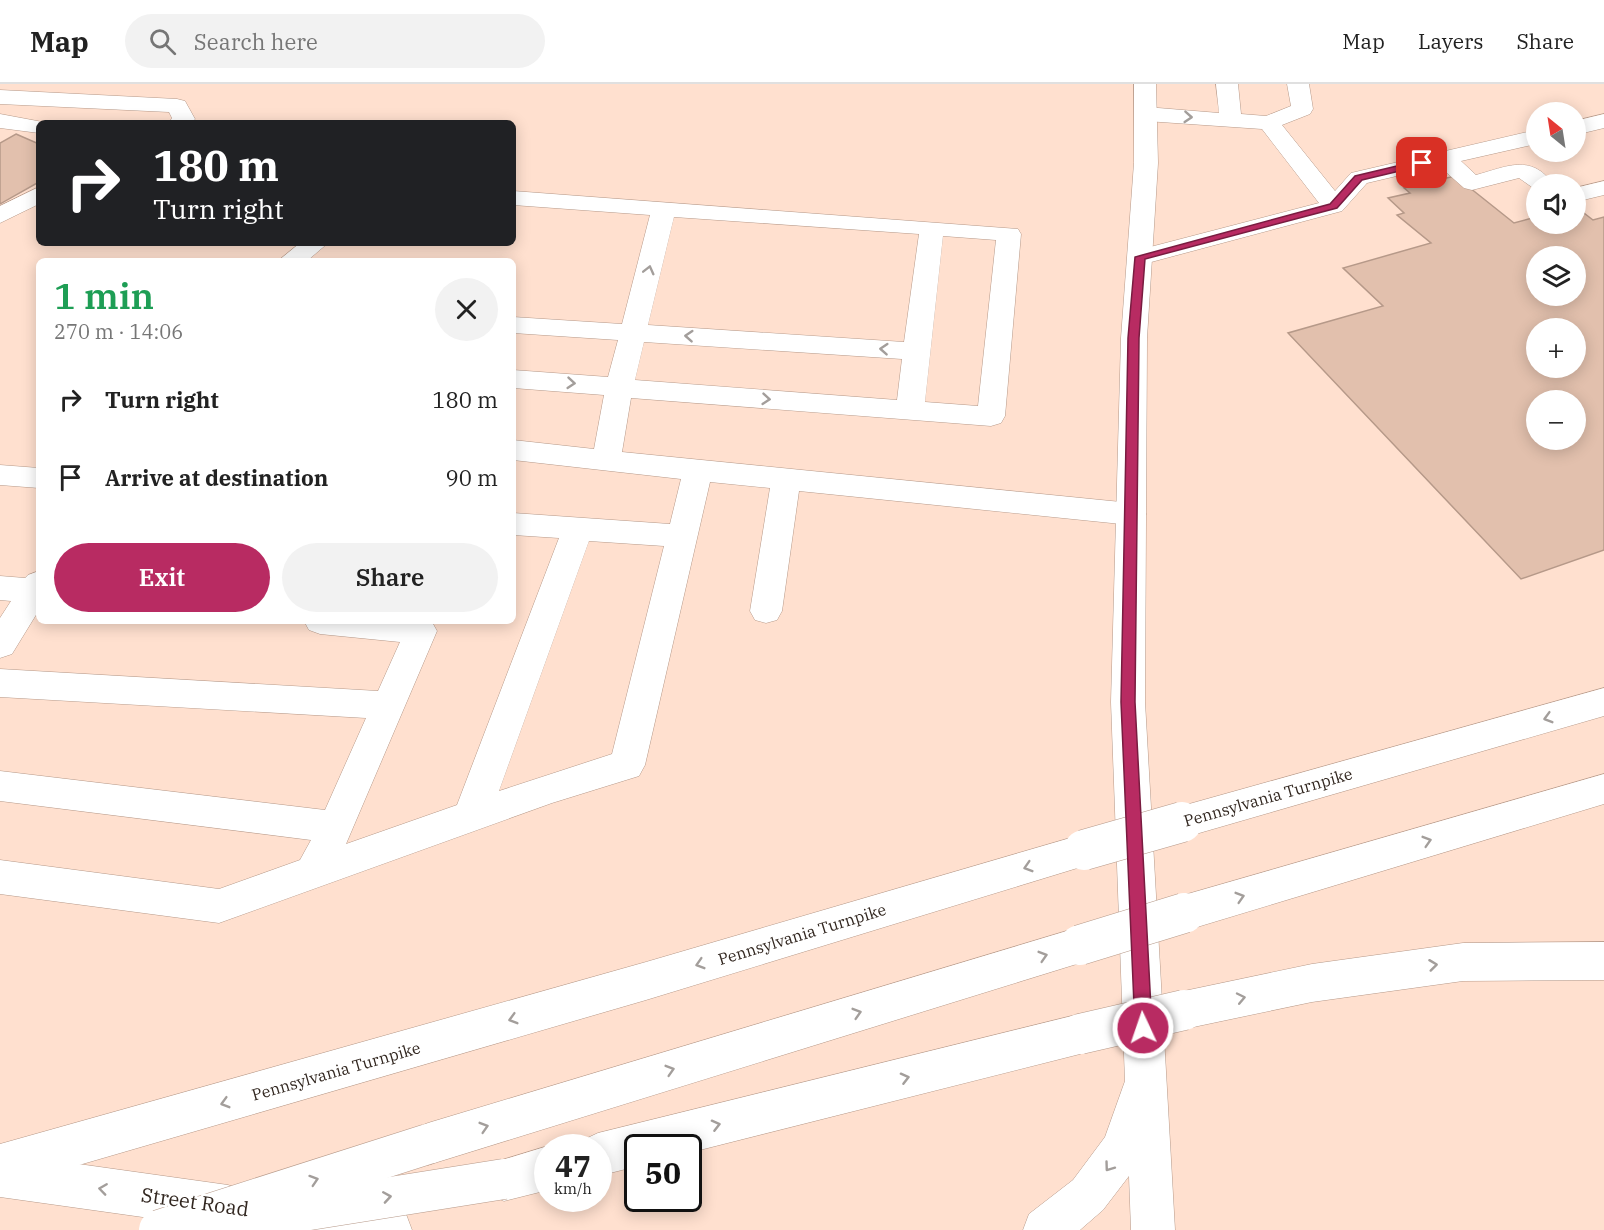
<!DOCTYPE html>
<meta charset="utf-8">
<style>
:root{--surface:#fff;--page:#f2f2f2;--text:#222;--muted:#767676;--line:#e0e0e0;--accent:#b82b62}
body{margin:0;font-family:"IBM Plex Serif",serif;background:var(--page);color:var(--text);height:100vh;display:flex;flex-direction:column;font-size:22px;white-space:nowrap}
*{box-sizing:border-box;margin:0}
p{font-size:20px;color:var(--muted)}
.icon{flex:none;width:33px;height:33px;fill:none;stroke:currentColor;stroke-width:2;stroke-linecap:round;stroke-linejoin:round}
.map{position:relative;flex:1;overflow:hidden}
.panel{position:absolute;left:36px;top:174px;width:480px;height:366px;display:flex;flex-direction:column;background:var(--surface);border-radius:9px;box-shadow:0 3px 15px #0003}
.panel>*{flex:none}
.hud{position:absolute;left:36px;top:36px;width:480px;height:126px;border-radius:9px;box-shadow:0 3px 15px #0003;background:#202124;color:#fff;overflow:hidden}
.needle{width:39px;rotate:330deg}
.fabs{position:absolute;left:1526px;top:18px;display:grid;gap:12px}
.fabs a{display:grid;place-items:center;width:60px;height:60px;border-radius:50%;background:var(--surface);box-shadow:0 3px 15px #0003;font-size:30px}
.speed{position:absolute;left:534px;top:1050px;display:flex;gap:12px;font-size:30px;font-weight:700;text-align:center}
.speed>*{display:grid;place-content:center;width:78px;height:78px;border-radius:50%;background:var(--surface);box-shadow:0 3px 15px #0003;line-height:1}
.speed small{font-size:15px;font-weight:400}
.speed .limit{border:3px solid #111;border-radius:9px;background:#fff;color:#111}
.pin{position:absolute;display:grid;place-items:center;width:51px;height:51px;color:#fff;margin:-26px;border-radius:12px;box-shadow:0 3px 9px #0006}
.me{position:absolute;width:66px;margin:-33px;rotate:357deg;stroke-linejoin:round;filter:drop-shadow(0 0 4px #0008)}
.turn{display:flex;align-items:center;gap:21px;height:126px;padding:0 18px;font-size:27px}
.turn .icon{width:78px;height:78px;stroke-width:2.5}
.turn b{display:block;font-size:42px;line-height:51px}
.round{display:grid;place-items:center;flex:none;width:63px;height:63px;border-radius:32px;background:var(--page)}
.summary{display:flex;align-items:center;justify-content:space-between;height:102px;padding:0 18px}
h1{font-size:36px;font-weight:600;line-height:45px;color:#1e9e55}
.cta{display:flex;gap:12px;margin-top:auto;padding:12px 18px}
.cta a{flex:1;height:69px;border-radius:36px;background:var(--accent);color:#fff;font-size:24px;font-weight:600;line-height:69px;text-align:center}
.cta a+a{background:var(--page);color:var(--text)}
ul{padding:0;list-style:none}
li{display:flex;align-items:center;gap:18px;height:78px;padding:0 18px}
li div{flex:1}
li b{display:block;font-size:22px}
li em{font-style:normal}
header{display:flex;align-items:center;gap:36px;box-sizing:border-box;height:84px;padding:0 30px;background:var(--surface);border-bottom:2px solid var(--line)}
header strong{font-size:28px}
nav{display:flex;gap:33px;margin-inline-start:auto;font-size:21px}
.search{width:420px;height:54px;background:var(--page);display:flex;align-items:center;gap:15px;box-sizing:border-box;padding:0 21px;border-radius:33px;color:var(--muted);font-size:22px}
.map>svg:first-child{display:block}
</style>
<header>
<strong>Map</strong>
<div class="search"><svg class="icon" aria-label="search" viewBox="0 0 24 24"><circle cx="10" cy="10" r="6"/><path d="M15 15l6 6"/></svg>Search here</div>
<nav><a>Map</a><a>Layers</a><a>Share</a></nav>
</header>
<div class="map">
<svg width="1604" height="1146" viewBox="0 0 1604 1146">
<rect width="100%" height="100%" fill="#ffe0cf"/>
<g fill="#e2c0ad" stroke="#b69989" stroke-width="1.5" fill-rule="evenodd">
<polygon points="16,50 39,60 39,98 0,120 0,59"/>
<path d="M1455,92L1514,139L1536,133V140H1575L1576,123L1593,136L1604,133V466L1521,495L1288,249L1383,222L1343,184L1431,159L1397,131L1404,129L1388,114L1410,109L1404,104ZM1536,172H1575V212H1536ZM1536,244H1575V284H1536ZM1536,316H1575V356H1536Z"/>
</g>
<g fill="none" stroke-linecap="round" stroke-linejoin="round">
<defs>
<g id="minor">
<path d="M1216,0H1238L1241,30L1266,32L1291,22L1287,0H1309L1313,25L1310,30L1282,41L1335,107L1351,89L1536,46V60L1461,77L1476,91C1506,83 1531,69 1553,100H1536V106L1519,94L1472,106L1464,104L1439,82L1367,99L1342,127L1140,181L1131,178L1128,173L1131,168L1319,119L1262,45L1146,37L1138,35L1135,30L1138,25L1146,23L1219,29Z"/>
<polygon points="0,6 177,15 185,17 195,35 192,39 169,39 172,34 169,28 0,20"/>
<polygon points="0,30 48,39 39,39 39,49 0,44"/>
<polygon points="1604,30 1604,44 1575,51 1575,37"/>
<polygon points="1604,97 1604,111 1575,118 1575,104"/>
<polygon points="39,103 39,120 0,139 0,122"/>
<path d="M513,107L1018,145L1021,150L1005,332L1001,339L991,342L631,314L622,368L1131,419L1142,422L1146,430L1142,438L1131,441L799,407L782,527L777,536L766,539L755,536L750,527L770,404L710,398L645,681L639,692L552,719L219,839L0,810V776L219,805L300,776L311,756L0,717V687L325,726L366,634L0,613V585L378,607L400,558L320,550L309,546L304,537L432,538L437,547L346,760L457,721L559,454L513,451V429L670,440L681,395L513,376V356L594,365L604,311L513,304V286L608,293L618,256L513,249V233L622,240L650,131L513,121ZM674,133L919,150L904,258L648,241ZM943,152L996,156L978,322L925,318ZM644,258L902,275L897,316L635,296ZM589,457L664,462L612,670L499,707Z"/>
<polygon points="300,159 328,159 307,177 278,177"/>
<polygon points="0,381 39,384 39,404 0,401"/>
<polygon points="39,487 39,526 12,570 0,574 0,534 11,517 0,516 0,492 25,494 28,491"/>
</g>
<g id="major">
<polygon points="1134,0 1156,0 1158,79 1147,254 1145,618 1175,1146 1131,1146 1129,1092 1103,1126 1080,1146 1023,1146 1029,1130 1073,1096 1105,1053 1125,997 1111,618 1121,254 1134,79"/>
<polygon points="0,1069 228,1101 244,1107 250,1123 244,1139 228,1145 0,1113"/>
<polygon points="303,1112 390,1124 406,1130 412,1146 286,1146 281,1134 287,1118"/>
</g>
<g id="highway">
<polygon points="1604,604 1604,632 1182,754 1169,749 1164,738 1169,727 1182,722"/>
<polygon points="1604,690 1604,720 1184,847 1171,841 1165,829 1171,817 1184,811"/>
<polygon points="1084,750 1097,754 1102,766 1097,778 1084,782 646,916 0,1104 0,1060 646,878"/>
<polygon points="1080,843 1094,848 1099,861 1094,874 1080,879 428,1081 413,1075 407,1060 413,1045 428,1039"/>
<polygon points="1604,858 1604,896 1463,897 1312,918 1184,945 1170,940 1164,926 1170,912 1184,907 1312,880 1463,859"/>
<polygon points="1080,930 1094,936 1100,950 1094,964 1080,970 688,1069 688,1064 638,1064 638,1082 598,1092 598,1064 580,1064 583,1056 598,1049"/>
<polygon points="548,1062 551,1064 548,1064 548,1106 504,1117 489,1110 482,1095 489,1080"/>
</g>
</defs>
<use href="#minor" stroke="#b69989" stroke-width="1"/>
<use href="#major" stroke="#b69989" stroke-width="1"/>
<use href="#highway" stroke="#b69989" stroke-width="1"/>
<use href="#minor" fill="#fff" fill-rule="evenodd"/>
<use href="#major" fill="#fff" fill-rule="evenodd"/>
<use href="#highway" fill="#fff" fill-rule="evenodd"/>
<defs>
<g id="highway-bridge">
<polyline points="1084,766 1182,738"/>
<polyline points="1080,861 1184,829"/>
<polyline points="1080,950 1184,926"/>
<polyline points="159,1146 428,1060"/>
<polyline points="184,1146 504,1095"/>
</g>
</defs>
<use href="#highway-bridge" stroke="#b69989" stroke-width="41" stroke-linecap="butt"/>
<use href="#highway-bridge" stroke="#fff" stroke-width="40"/>
</g>
<defs><path id="oneway-chevron" d="M-2-3.5L2.5 0L-2 3.5" fill="none" stroke-width="1.6" stroke-linecap="round" stroke-linejoin="round" transform="scale(1.5)"/></defs>
<g stroke="#a39e9b">
<use href="#oneway-chevron" transform="translate(1188 33) rotate(4)"/>
<use href="#oneway-chevron" transform="translate(649 186) rotate(-76)"/>
<use href="#oneway-chevron" transform="translate(689 252) rotate(-176)"/>
<use href="#oneway-chevron" transform="translate(884 265) rotate(-176)"/>
<use href="#oneway-chevron" transform="translate(571 299) rotate(5)"/>
<use href="#oneway-chevron" transform="translate(766 315) rotate(5)"/>
<use href="#oneway-chevron" transform="translate(1548 634) rotate(164)"/>
<use href="#oneway-chevron" transform="translate(1427 757) rotate(-17)"/>
<use href="#oneway-chevron" transform="translate(1028 783) rotate(163)"/>
<use href="#oneway-chevron" transform="translate(1240 813) rotate(-17)"/>
<use href="#oneway-chevron" transform="translate(1043 872) rotate(-17)"/>
<use href="#oneway-chevron" transform="translate(700 880) rotate(163)"/>
<use href="#oneway-chevron" transform="translate(1433 881) rotate(-7)"/>
<use href="#oneway-chevron" transform="translate(1241 914) rotate(-12)"/>
<use href="#oneway-chevron" transform="translate(857 929) rotate(-17)"/>
<use href="#oneway-chevron" transform="translate(513 935) rotate(164)"/>
<use href="#oneway-chevron" transform="translate(670 986) rotate(-17)"/>
<use href="#oneway-chevron" transform="translate(905 994) rotate(-14)"/>
<use href="#oneway-chevron" transform="translate(225 1019) rotate(164)"/>
<use href="#oneway-chevron" transform="translate(716 1041) rotate(-14)"/>
<use href="#oneway-chevron" transform="translate(484 1043) rotate(-17)"/>
<use href="#oneway-chevron" transform="translate(1109 1083) rotate(126)"/>
<use href="#oneway-chevron" transform="translate(314 1096) rotate(-18)"/>
<use href="#oneway-chevron" transform="translate(103 1105) rotate(-172)"/>
<use href="#oneway-chevron" transform="translate(387 1113) rotate(-9)"/>
</g>
<polygon fill="#b82b62" stroke="#781c40" stroke-width="1.5" points="1422,76 1425,77 1425,81 1362,96 1337,124 1145,175 1139,254 1135,618 1152,944 1149,949 1143,952 1138,949 1135,944 1121,618 1128,254 1135,173 1330,120 1355,92"/>
<g text-anchor="middle" stroke-width="5" stroke-linejoin="round" paint-order="stroke">
<g font-size="16" fill="#322720" stroke="#fff">
<text transform="translate(1268 713) rotate(-16)" y="6">Pennsylvania Turnpike</text>
<text transform="translate(802 850) rotate(-17)" y="6">Pennsylvania Turnpike</text>
<text transform="translate(336 987) rotate(-16)" y="6">Pennsylvania Turnpike</text>
</g>
<g font-size="20" fill="#322720" stroke="#fff">
<text transform="translate(195 1118) rotate(8)" y="7">Street Road</text>
</g>
</g>
</svg>
<div class="fabs">
<a><svg class="needle" viewBox="-14 -14 28 28"><path d="M0-13l5 13h-10z" fill="#e53935"/><path d="M0 13l5-13h-10z" fill="#767676"/></svg></a>
<a><svg class="icon" aria-label="sound" viewBox="0 0 24 24"><path d="M4 9h4l5-4v14l-5-4H4zM17 9q2 3 0 6"/></svg></a>
<a><svg class="icon" aria-label="layers" viewBox="0 0 24 24"><path d="M12 4l9 5-9 5-9-5zM3 14l9 5 9-5"/></svg></a>
<a>+</a>
<a>−</a>
</div>
<div class="speed"><div>47<small>km/h</small></div><div class="limit">50</div></div>
<div class="pin" style="left:1422px;top:79px;background:#d93025"><svg class="icon" aria-label="arrive" viewBox="0 0 24 24"><path d="M6 21V4h12l-3 4 3 4H6"/></svg></div>
<svg class="me" style="left:1143px;top:944px" viewBox="-20 -20 40 40"><circle r="17" fill="#b82b62" stroke="#fff" stroke-width="3"/><path d="M0-11L8 9 0 5-8 9z" fill="#fff"/></svg>
<div class="hud">
<div class="turn"><svg class="icon" aria-label="right" viewBox="0 0 24 24"><path d="M7 20v-9h11M14 6l5 5-5 5"/></svg><div><b>180 m</b>Turn right</div></div>
</div>
<section class="panel">
<div class="summary"><div><h1>1 min</h1><p>270 m · 14:06</p></div><a class="round"><svg class="icon" aria-label="close" viewBox="0 0 24 24"><path d="M6 6l12 12M18 6L6 18"/></svg></a></div>
<ul>
<li><svg class="icon" aria-label="right" viewBox="0 0 24 24"><path d="M7 20v-9h11M14 6l5 5-5 5"/></svg><div><b>Turn right</b></div><em>180 m</em></li>
<li><svg class="icon" aria-label="arrive" viewBox="0 0 24 24"><path d="M6 21V4h12l-3 4 3 4H6"/></svg><div><b>Arrive at destination</b></div><em>90 m</em></li>
</ul>
<div class="cta"><a>Exit</a><a>Share</a></div>
</section>
</div>
